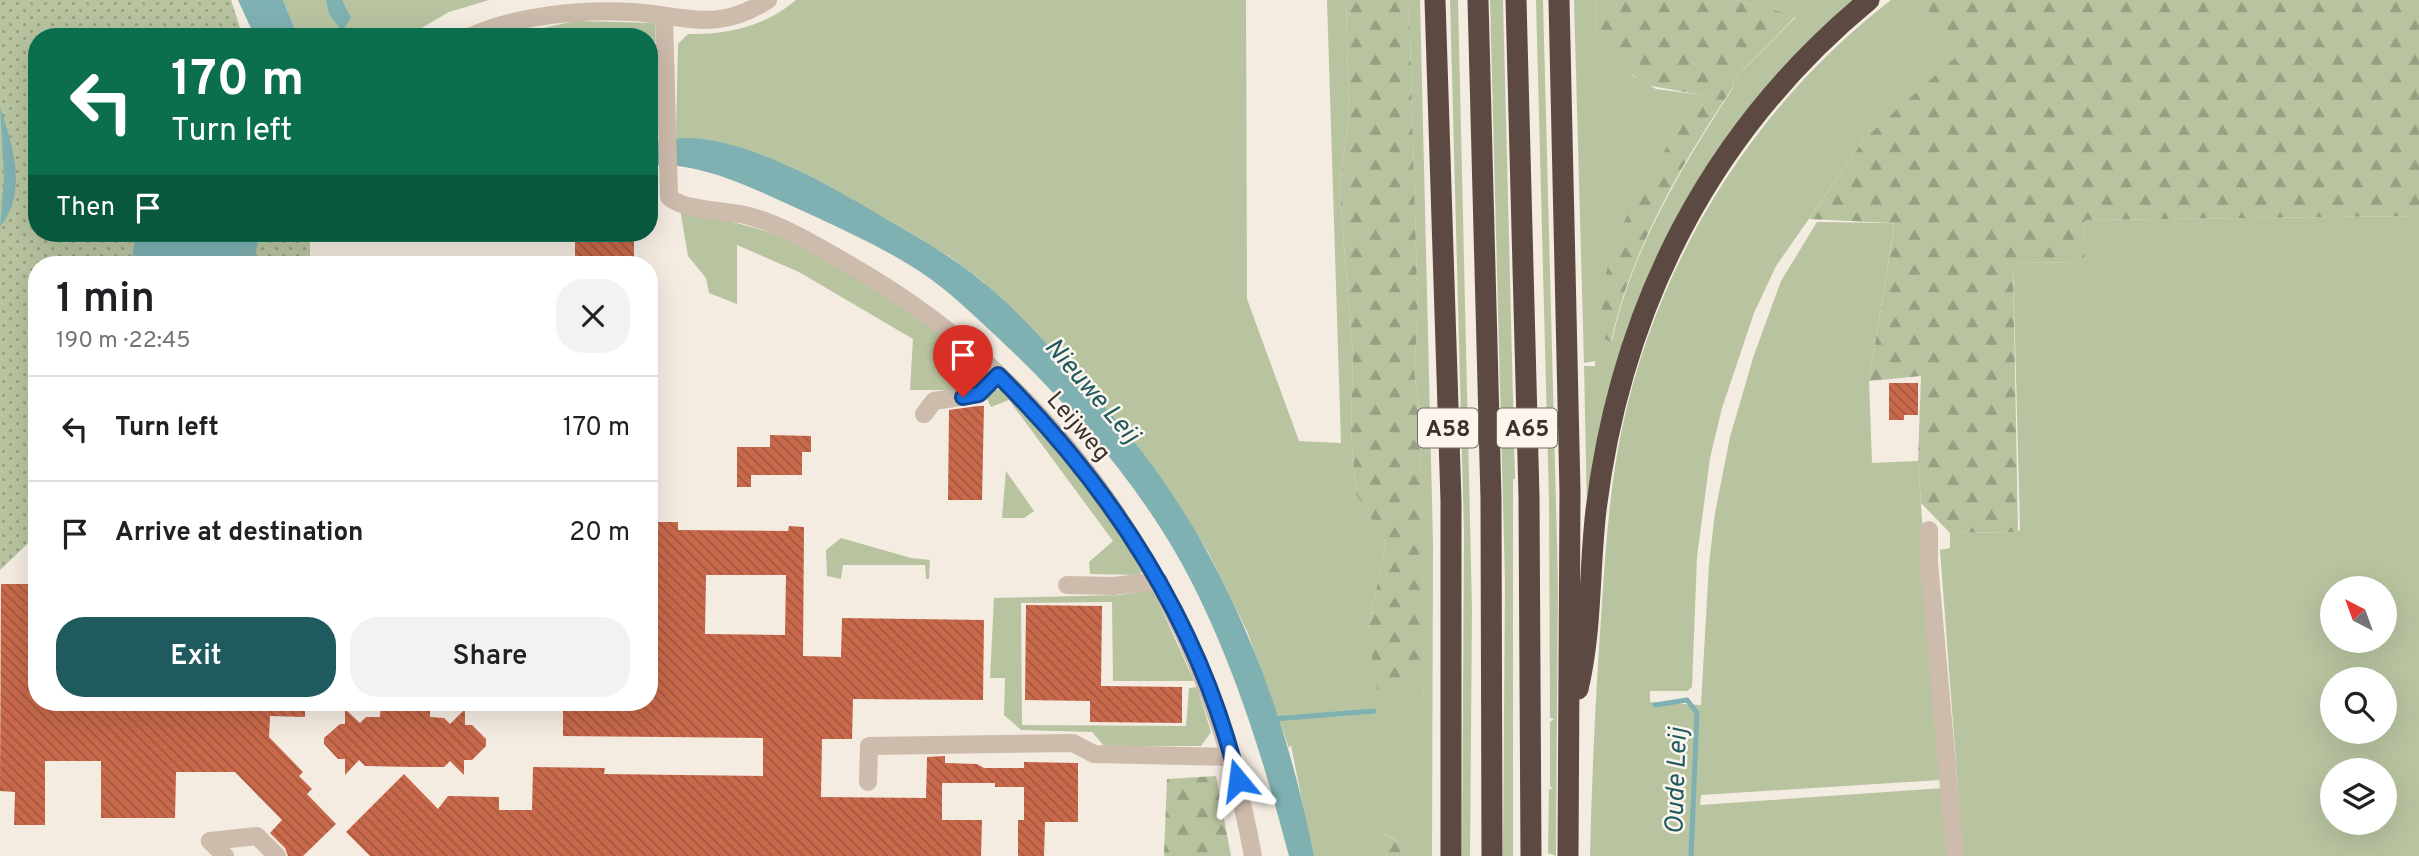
<!DOCTYPE html>
<meta charset="utf-8">
<style>
:root{--surface:#fff;--page:#f2f2f2;--text:#202124;--muted:#757577;--line:#e0e0e0;--accent:#1f5a5e}
body{margin:0;font-family:Overpass,sans-serif;background:var(--page);color:var(--text);height:100vh;display:flex;flex-direction:column;font-size:26px;white-space:nowrap}
*{box-sizing:border-box;margin:0}
p{font-size:23px;color:var(--muted)}
.icon{flex:none;width:38px;height:38px;fill:none;stroke:currentColor;stroke-width:2;stroke-linecap:round;stroke-linejoin:round}
.map{position:relative;flex:1;overflow:hidden}
.panel{position:absolute;left:28px;top:256px;width:630px;height:455px;display:flex;flex-direction:column;background:var(--surface);border-radius:28px;box-shadow:0 7px 28px #0002}
.panel>*{flex:none}
.hud{position:absolute;left:28px;top:28px;width:630px;height:214px;border-radius:28px;box-shadow:0 7px 28px #0002;background:#0b6e4f;color:#fff;overflow:hidden}
.needle{width:46px;rotate:319deg}
.controls{position:absolute;left:2320px;top:576px;display:grid;gap:14px}
.controls a{display:grid;place-items:center;width:77px;height:77px;border-radius:50%;background:var(--surface);box-shadow:0 7px 28px #0002;font-size:35px}
.pin{position:absolute;display:grid;place-items:center;width:60px;height:60px;color:#fff;margin:-72px -30px;border-radius:50% 50% 50% 0;rotate:-45deg;box-shadow:0 0 7px #0007}
.pin .icon{rotate:45deg}
.me{position:absolute;width:77px;margin:-38px;rotate:344deg;stroke-linejoin:round;filter:drop-shadow(0 0 5px #0008)}
.turn{display:flex;align-items:center;gap:24px;height:147px;padding:0 28px;font-size:32px}
.turn .icon{width:91px;height:91px;stroke-width:2.5}
.turn b{display:block;font-size:49px;line-height:60px}
.then{display:flex;align-items:center;height:66px;padding:0 28px;background:#0003;gap:14px;font-size:26px}
.round{display:grid;place-items:center;flex:none;width:74px;height:74px;border-radius:28px;background:var(--page)}
.headline{display:flex;align-items:center;justify-content:space-between;height:119px;padding:0 28px}
h1{font-size:42px;font-weight:600;line-height:52px}
.button{display:flex;gap:14px;margin-top:auto;padding:14px 28px}
.button a{flex:1;height:80px;border-radius:28px;background:var(--accent);color:#fff;font-size:28px;font-weight:600;line-height:80px;text-align:center}
.button a+a{background:var(--page);color:var(--text)}
ul{padding:0;list-style:none}
li{display:flex;align-items:center;gap:21px;height:105px;padding:0 28px;border-top:2px solid var(--line)}
li div{flex:1}
li b{display:block;font-size:26px}
li em{font-style:normal}
.map>svg:first-child{display:block}
</style>
<div class="map">
<svg width="2419" height="856" viewBox="0 0 2419 856">
<defs>
<pattern id="forest-firs" width="22" height="20" patternUnits="userSpaceOnUse" patternTransform="scale(1.75)"><rect width="22" height="20" fill="#b8c4a0"/><path d="M5 1l3.5 6h-7zM16 11l3.5 6h-7z" fill="#97a083"/></pattern>
<pattern id="park-dots" width="8" height="8" patternUnits="userSpaceOnUse" patternTransform="scale(1.75)"><rect width="8" height="8" fill="#b8c4a0"/><path d="M2 2h.1M6 6h.1" fill="none" stroke="#97a083" stroke-width="1.8" stroke-linecap="round"/></pattern>
<pattern id="building-back-hatch" width="6" height="6" patternUnits="userSpaceOnUse" patternTransform="scale(1.75)"><rect width="6" height="6" fill="#c8694b"/><path d="M-1 5l2 2M0 0l6 6M5-1l2 2" fill="none" stroke="#a4573f"/></pattern>
</defs>
<rect width="100%" height="100%" fill="#f4ebe1"/>
<g fill="#b8c4a0" fill-rule="evenodd">
<polygon points="283,0 489,0 449,12 406,37 298,37"/>
<path d="M796,0H1246L1247,299L1299,441L1341,443L1327,0H1346L1349,120L1339,184L1353,354L1351,431L1356,493L1386,542L1368,630L1421,685L1424,697L1420,417L1414,370L1418,318L1409,0H1420L1433,543L1432,856H1422V842H1399L1384,834L1383,856H1313L1291,745L1289,748L1247,631L1208,552L1128,432L1044,341L981,280L950,257L852,199L778,162L676,140L678,44L688,34C727,35 766,26 796,0Z"/>
<polygon points="1450,0 1458,0 1472,608 1470,856 1462,856 1464,533"/>
<polygon points="1490,0 1503,0 1515,479 1513,479 1513,856 1503,856 1505,581"/>
<polygon points="1536,0 1543,0 1558,583 1556,856 1548,853 1549,789 1553,789 1550,786 1550,722 1554,719 1550,718 1549,501"/>
<path d="M1574,0H1595L1596,30L1633,76L1656,89L1702,95C1657,162 1590,254 1605,339L1612,341C1632,248 1682,167 1733,88L1734,79L1796,17L1736,0H1859L1689,201L1587,509L1584,366H1595V361L1584,363Z"/>
<path d="M1891,0H1934L1926,7L1967,48L1866,137L1776,266L1754,313L1722,408L1710,458L1697,557L1692,687L1687,691H1650V702L1701,705L1709,564L1715,513L1730,437L1754,355L1781,281L1817,222L1891,223L1894,227L1869,381L1872,463L1918,461L1940,780L1701,795L1700,805L1944,788L1950,856H1590C1592,771 1596,687 1602,603C1606,543 1610,483 1623,424C1660,256 1755,105 1891,0Z"/>
<polygon points="576,21 655,23 656,143 649,143 649,37 501,37"/>
<path d="M680,209C712,218 748,224 779,236C817,252 971,340 978,377L960,390H910L913,339L799,272L737,245V304L709,293L706,278L688,256Z"/>
<path d="M2419,216V856H1963L1940,550L1950,548V533L2018,532L2020,529L2013,263L2083,262L2085,220ZM2333,588H2385V640H2333ZM2333,679H2385V732H2333ZM2333,770H2385V822H2333Z"/>
<polygon points="1001,389 1084,477 1144,571 1138,575 1090,574 1089,562 1113,541 1009,400 991,407 987,399 990,391"/>
<polygon points="1006,471 1034,511 1024,518 1002,518"/>
<polygon points="841,538 911,558 930,560 929,579 926,579 925,565 843,565 841,579 827,576 826,550"/>
<polygon points="1153,590 1194,681 1113,681 1112,602 1021,603 1022,725 1186,726 1189,688 1197,687 1211,732 1201,746 1104,746 1092,732 1021,730 1004,715 1005,678 990,678 994,598 1120,595"/>
</g>
<g fill="url(#forest-firs)">
<polygon points="1346,0 1409,0 1418,318 1414,370 1420,417 1425,704 1423,692 1416,681 1377,690 1368,630 1386,542 1356,494 1351,431 1353,354 1339,184 1349,120"/>
<path d="M1595,0H1736L1796,16L1734,79L1733,87C1681,165 1631,249 1611,342L1605,339C1586,253 1658,163 1701,95L1646,85L1622,67L1596,30Z"/>
<polygon points="1934,0 2419,0 2419,216 2085,220 2084,262 2013,263 2018,532 1950,533 1921,503 1918,461 1921,376 1869,381 1894,228 1892,223 1809,219 1866,137 1966,48 1925,7"/>
<polygon points="1216,776 1231,856 1164,856 1167,779"/>
<polygon points="1383,834 1399,842 1422,842 1422,856 1383,856"/>
</g>
<polygon fill="url(#park-dots)" points="0,0 231,0 243,37 37,37 37,233 310,233 310,264 37,264 37,535 0,570"/>
<g fill="#7fb0b2">
<polygon points="238,0 283,0 298,37 255,37"/>
<polygon points="326,0 342,0 351,18 342,31 329,14"/>
<path d="M0,106C12,145 29,191 0,227L4,177Z"/>
<path d="M682,138C740,136 818,179 868,208C905,231 945,251 979,279C1013,306 1043,340 1073,372C1091,393 1112,413 1129,435C1227,557 1284,703 1314,856H1289C1266,769 1240,683 1201,601C1153,499 1076,411 995,335C972,314 948,290 922,273C886,249 844,230 805,212C756,190 704,162 649,165V143Z"/>
<polygon points="136,233 260,233 253,264 131,264"/>
</g>
<g fill="none" stroke-linecap="round" stroke-linejoin="round">
<g stroke="#7fb0b2" stroke-width="5">
<polyline points="1655,705 1687,700 1697,713 1691,856"/>
<polyline points="1273,719 1374,711"/>
</g>
</g>
<g fill="url(#building-back-hatch)" fill-rule="evenodd">
<rect x="575" y="233" width="59" height="31"/>
<polygon points="1889,383 1918,383 1918,415 1904,415 1904,420 1889,420"/>
<polygon points="978,406 984,406 982,500 948,500 949,410"/>
<polygon points="770,435 811,436 811,452 802,452 802,475 751,475 751,487 737,487 737,447 770,447"/>
<path d="M649,522H678V530L788,531L789,526L804,527L803,656L841,657L842,618L984,620L983,700L853,699L852,739H822L821,797L926,798L927,757L945,756V763L977,764L984,768H1024V762L1078,763V822H1045L1044,856H1018V820H1024V787H995V783H942V820H982L981,856H370L346,832L404,774L438,809L448,796L499,797V810H532L533,767L605,768L604,774L763,776V738L563,736V702H649ZM706,575H786L785,635L705,634Z"/>
<polygon points="1,584 37,584 37,702 45,702 45,708 108,708 108,702 305,702 305,717 270,716 269,737 303,772 299,776 312,789 307,794 336,824 303,856 288,856 285,848 270,833 282,820 235,772 176,772 175,818 101,818 101,761 45,761 45,825 14,825 15,792 0,791"/>
<polygon points="1026,605 1102,606 1101,686 1182,687 1182,723 1090,722 1090,701 1025,700"/>
<polygon points="381,702 430,702 430,717 444,718 450,724 465,709 465,725 472,725 486,739 486,746 472,760 464,760 464,775 450,761 444,767 412,767 365,766 359,760 345,775 345,759 338,759 324,744 324,738 340,724 345,724 345,709 360,723 366,717 380,717"/>
</g>
<g fill="none" stroke-linecap="round" stroke-linejoin="round">
<g stroke="#cdbbac" stroke-width="18">
<path d="M664,18L669,197C682,210 726,211 745,215C782,224 817,246 850,265C1071,391 1208,609 1253,856"/>
<path d="M469,37C518,15 581,9 633,12C689,16 716,33 768,0"/>
<polyline points="924,414 934,401 979,394 998,375"/>
<polyline points="1929,530 1929,563 1955,856"/>
<polyline points="1067,585 1113,586 1159,581"/>
<polyline points="868,782 869,746 1073,743 1094,754 1232,757"/>
<polyline points="210,841 257,836 277,856"/>
<polyline points="210,841 225,856"/>
</g>
<g stroke="#5c4a42" stroke-width="21">
<polyline points="1435,0 1451,501 1451,856"/>
<polyline points="1478,0 1491,499 1492,856"/>
<polyline points="1516,0 1529,497 1531,856"/>
<polyline points="1559,0 1570,492 1568,856"/>
<path d="M1578,689C1592,630 1589,570 1596,510C1621,307 1710,131 1869,0"/>
</g>
</g>
<g fill="none" stroke-linecap="round" stroke-linejoin="round">
<defs>
<path id="route" d="M963,397L979,394L998,375C1111,487 1200,623 1238,780"/>
</defs>
<use href="#route" stroke="#114b97" stroke-width="18"/>
<use href="#route" stroke="#1a73e8" stroke-width="12"/>
</g>
<g text-anchor="middle" stroke-width="5" stroke-linejoin="round" paint-order="stroke">
<g fill="#fbf5ee" stroke="#756b66" stroke-width="2">
<rect x="1418" y="408.5" width="60" height="39" rx="5"/>
<rect x="1497" y="408.5" width="60" height="39" rx="5"/>
</g>
<g font-size="23" font-weight="bold" fill="#3b302b">
<text x="1448" y="436">A58</text>
<text x="1527" y="436">A65</text>
</g>
<g font-size="24" fill="#3b302b" stroke="#fbf5ee">
<text transform="translate(1079 426) rotate(49)" y="8">Leijweg</text>
</g>
<g font-size="26" font-style="italic" fill="#1f5a5e" stroke="#fbf5ee">
<text transform="translate(1093 390) rotate(49)" y="9">Nieuwe Leij</text>
<text transform="translate(1675 781) rotate(-88)" y="9">Oude Leij</text>
</g>
</g>
</svg>
<div class="controls">
<a><svg class="needle" viewBox="-14 -14 28 28"><path d="M0-13l5 13h-10z" fill="#e53935"/><path d="M0 13l5-13h-10z" fill="#757577"/></svg></a>
<a><svg class="icon" aria-label="search" viewBox="0 0 24 24"><circle cx="10" cy="10" r="6"/><path d="M15 15l6 6"/></svg></a>
<a><svg class="icon" aria-label="layers" viewBox="0 0 24 24"><path d="M12 4l9 5-9 5-9-5zM3 14l9 5 9-5"/></svg></a>
</div>
<div class="pin" style="left:963px;top:397px;background:#d93025"><svg class="icon" aria-label="arrive" viewBox="0 0 24 24"><path d="M6 21V4h12l-3 4 3 4H6"/></svg></div>
<svg class="me" style="left:1238px;top:780px" viewBox="-20 -20 40 40"><path d="M0-17L14 15 0 8-14 15z" fill="#1a73e8" stroke="#fff" stroke-width="4"/></svg>
<div class="hud">
<div class="turn"><svg class="icon" aria-label="left" viewBox="0 0 24 24"><path d="M17 20v-9H6M10 6l-5 5 5 5"/></svg><div><b>170 m</b>Turn left</div></div>
<div class="then">Then<svg class="icon" aria-label="arrive" viewBox="0 0 24 24"><path d="M6 21V4h12l-3 4 3 4H6"/></svg></div>
</div>
<section class="panel">
<div class="headline"><div><h1>1 min</h1><p>190 m · 22:45</p></div><a class="round"><svg class="icon" aria-label="close" viewBox="0 0 24 24"><path d="M6 6l12 12M18 6L6 18"/></svg></a></div>
<ul>
<li><svg class="icon" aria-label="left" viewBox="0 0 24 24"><path d="M17 20v-9H6M10 6l-5 5 5 5"/></svg><div><b>Turn left</b></div><em>170 m</em></li>
<li><svg class="icon" aria-label="arrive" viewBox="0 0 24 24"><path d="M6 21V4h12l-3 4 3 4H6"/></svg><div><b>Arrive at destination</b></div><em>20 m</em></li>
</ul>
<div class="button"><a>Exit</a><a>Share</a></div>
</section>
</div>
